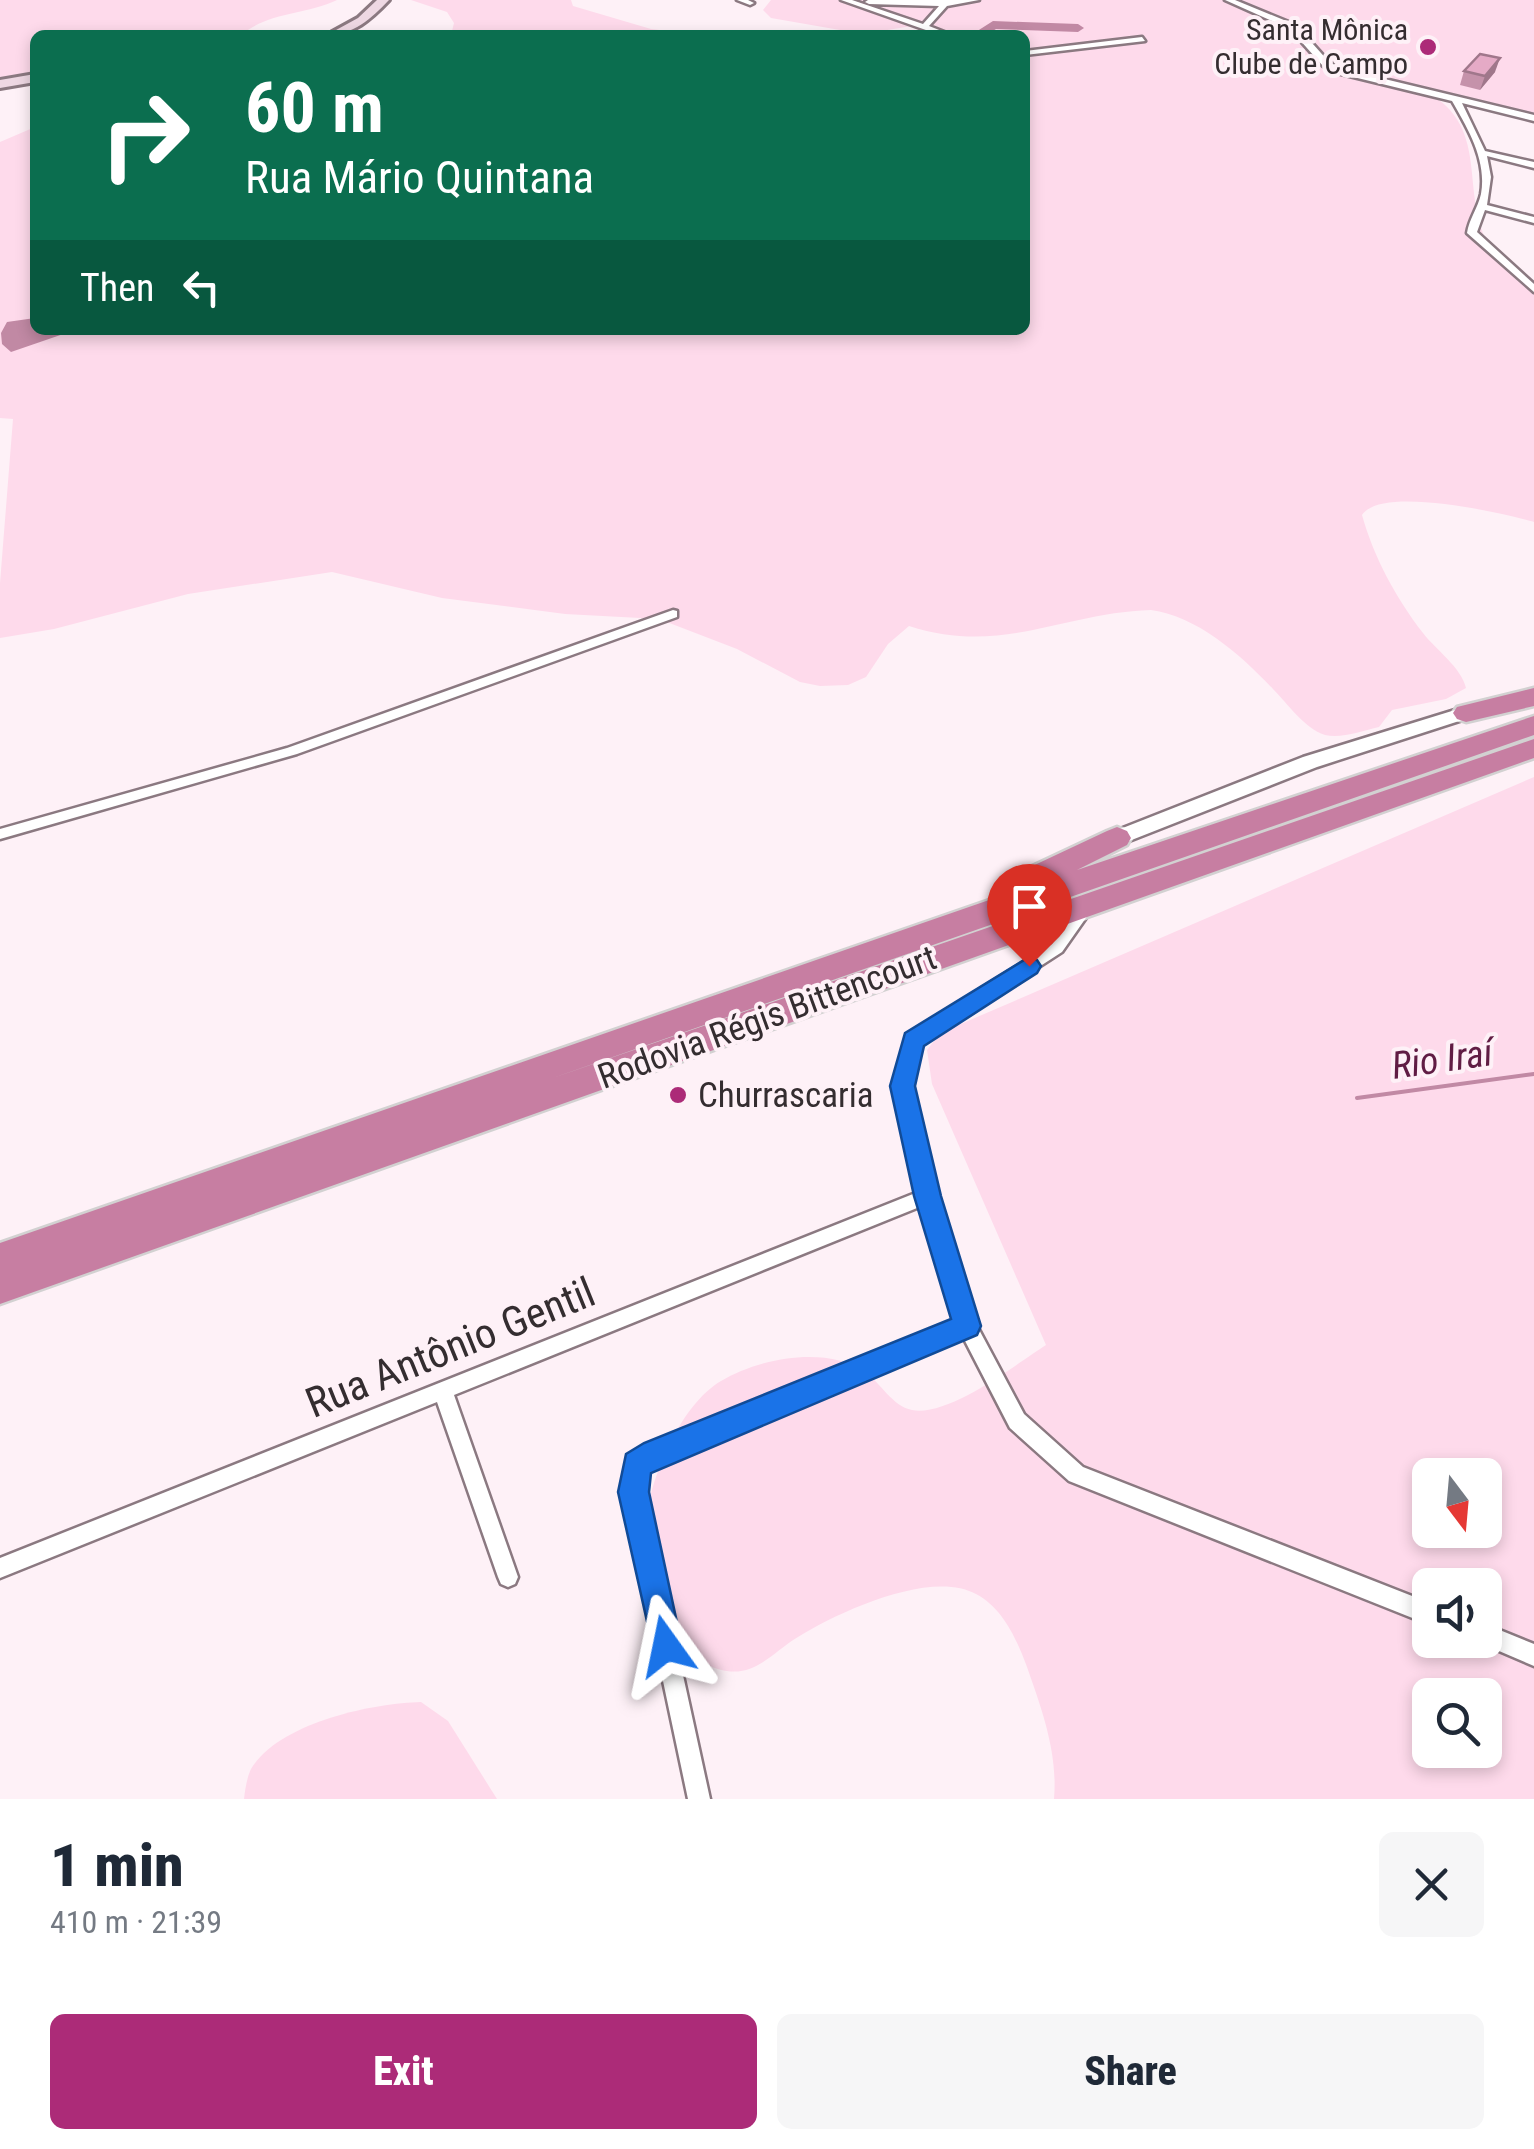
<!DOCTYPE html>
<meta charset="utf-8">
<style>
:root{--surface:#fff;--page:#f6f6f7;--text:#1f2937;--muted:#747a83;--accent:#ac2b78}
body{margin:0;font-family:"Roboto Condensed",sans-serif;background:var(--page);color:var(--text);height:100vh;display:flex;flex-direction:column;font-size:38px;white-space:nowrap}
*{box-sizing:border-box;margin:0}
p{font-size:32px;color:var(--muted)}
.icon{flex:none;width:55px;height:55px;fill:none;stroke:currentColor;stroke-width:2;stroke-linecap:round;stroke-linejoin:round}
.map{position:relative;height:1799px;overflow:hidden}
.details{display:flex;flex-direction:column;background:var(--surface);flex:1}
.details>*{flex:none}
.hud{position:absolute;left:30px;top:30px;width:1000px;height:305px;border-radius:15px;box-shadow:0 5px 15px #0003;background:#0b6e4f;color:#fff;overflow:hidden}
.needle{width:65px;rotate:164deg}
.buttons{position:absolute;left:1412px;top:1458px;display:grid;gap:20px}
.buttons a{display:grid;place-items:center;width:90px;height:90px;border-radius:15px;background:var(--surface);box-shadow:0 5px 15px #0003;font-size:50px}
.pin{position:absolute;display:grid;place-items:center;width:85px;height:85px;color:#fff;margin:-102px -42px;border-radius:50% 50% 50% 0;rotate:-45deg;box-shadow:0 0 10px #0007}
.pin .icon{rotate:45deg}
.me{position:absolute;width:110px;margin:-55px;rotate:348deg;stroke-linejoin:round;filter:drop-shadow(0 0 8px #0008)}
.turn{display:flex;align-items:center;gap:35px;height:210px;padding:0 50px;font-size:45px}
.turn .icon{width:130px;height:130px;stroke-width:2.5}
.turn b{display:block;font-size:70px;line-height:85px}
.then{display:flex;align-items:center;height:95px;padding:0 50px;background:#0003;gap:20px;font-size:38px}
.round{display:grid;place-items:center;flex:none;width:105px;height:105px;border-radius:15px;background:var(--page)}
.head{display:flex;align-items:center;justify-content:space-between;height:170px;padding:0 50px}
h1{font-size:60px;font-weight:800;line-height:75px}
.action{display:flex;gap:20px;margin-top:auto;padding:20px 50px}
.action a{flex:1;height:115px;border-radius:15px;background:var(--accent);color:#fff;font-size:40px;font-weight:800;line-height:115px;text-align:center}
.action a+a{background:var(--page);color:var(--text)}
.map>svg:first-child{display:block}
</style>
<div class="map">
<svg width="1534" height="1799" viewBox="0 0 1534 1799">
<rect width="100%" height="100%" fill="#fef1f7"/>
<g fill="#fedaeb" fill-rule="evenodd">
<path d="M0,0H337C308,14 274,12 248,30L265,35H35V73L0,78Z"/>
<polygon points="411,0 571,0 573,6 651,29 701,35 451,35 454,23 447,12"/>
<path d="M771,0H1534V114L1417,87C1497,123 1455,194 1492,250C1502,263 1521,275 1534,286V522C1503,513 1381,485 1362,515C1374,558 1396,598 1423,633C1436,650 1461,667 1466,688L1446,699L1392,710L1379,727C1362,731 1341,739 1325,735C1304,728 1288,704 1273,689C1241,655 1197,616 1151,610C1060,613 1003,656 909,626L888,644L866,677L848,685L820,686L800,682L737,649L659,619L565,614L442,598L332,572L188,594L54,629L0,638V583L13,419L0,418V142L35,127V330H1025V35H935L918,25L863,34L771,18L763,10Z"/>
<path d="M1534,777V1799H1054C1058,1753 1042,1710 1027,1667C1017,1640 1003,1608 976,1594C931,1569 838,1612 798,1637C771,1653 754,1680 718,1669C702,1664 679,1648 670,1634C664,1625 644,1549 644,1539C645,1489 677,1407 721,1381C759,1358 827,1345 865,1372C881,1383 892,1406 912,1410C949,1417 1016,1364 1046,1345L932,1084L927,1050L940,1033ZM1430,1475H1485V1530H1430ZM1430,1585H1485V1640H1430ZM1430,1695H1485V1750H1430Z"/>
<path d="M421,1702L448,1721L497,1799H244C245,1790 247,1777 251,1769C278,1723 373,1703 421,1702Z"/>
</g>
<polygon fill="#c189a4" points="35,318 35,330 75,330 11,352 2,344 1,333 7,322"/>
<g fill="none" stroke-linecap="round" stroke-linejoin="round">
<polyline stroke="#c189a4" stroke-width="4" points="1357,1098 1534,1074"/>
<polygon fill="#c189a4" fill-rule="evenodd" points="993,21 1078,24 1084,28 1078,32 996,29 986,35 971,35"/>
<defs>
<g id="minor">
<polygon points="737,0 748,0 754,3 750,5"/>
<polygon points="841,0 852,0 923,24 939,6 869,4 865,2 868,0 979,0 947,6 929,26 952,35 940,35"/>
<path d="M1225,0H1235L1296,25L1329,62L1343,69L1534,115V121L1462,103L1485,151L1534,162V168L1487,156L1491,177L1487,205L1534,217V223L1485,210L1477,232L1534,284V292L1467,233C1469,219 1478,208 1481,194C1487,160 1468,129 1452,101L1337,73L1323,66L1290,29Z"/>
<polygon points="1142,37 1145,41 1025,55 1025,51"/>
<polygon points="673,610 677,611 677,617 297,754 0,839 0,829 287,748"/>
<path d="M1087,899L1092,901L1095,905L1062,952L920,1044L911,1086L937,1196L976,1324L1024,1414L1083,1467L1430,1603V1625L1069,1481L1010,1428L963,1337L662,1460L646,1471L643,1492L710,1799H688L623,1492C627,1466 626,1461 648,1446L956,1321L922,1206L454,1395L518,1577L515,1584L508,1587L501,1584L498,1577L437,1402L0,1578V1558L918,1192L895,1086L907,1035L1052,944L1082,901Z"/>
<polygon points="1485,1624 1534,1644 1534,1666 1478,1642 1476,1640 1485,1640"/>
</g>
<polygon id="tertiary" points="1481,702 1490,708 1487,712 1317,767 1124,843 1110,843 1107,838 1110,833 1303,757"/>
<g id="secondary">
<path d="M377,0H389C371,19 353,35 327,35L358,18Z"/>
<polygon points="35,74 35,82 0,88 0,80"/>
</g>
<g id="motorway">
<polygon points="1534,688 1534,706 1466,722 1457,719 1453,713 1457,707"/>
<polygon points="1534,716 1534,735 547,1080 1534,739 1534,758 0,1304 0,1243 1027,887 1019,878 1024,870 1107,831 1117,827 1127,831 1131,838 1127,845 1077,870"/>
</g>
</defs>
<use href="#minor" stroke="#8b7981" stroke-width="5"/>
<use href="#tertiary" stroke="#8b7981" stroke-width="5"/>
<use href="#secondary" stroke="#8b7981" stroke-width="6"/>
<use href="#motorway" stroke="#d2d1d1" stroke-width="5"/>
<use href="#minor" fill="#fff" fill-rule="evenodd"/>
<use href="#tertiary" fill="#fff" fill-rule="evenodd"/>
<use href="#secondary" fill="#eed8e3" fill-rule="evenodd"/>
<use href="#motorway" fill="#c77ea2" fill-rule="evenodd"/>
</g>
<polygon fill="#c592aa" points="1464,71 1495,72 1480,90 1460,85"/>
<polygon fill="#a0778b" points="1500,58 1495,72 1480,90 1485,76"/>
<polygon fill="#e5aac6" stroke="#a0778b" stroke-width="2.5" points="1480,54 1500,58 1485,76 1464,71"/>
<polygon fill="#1a73e8" stroke="#114b97" stroke-width="2.5" points="1029,957 1037,960 1041,966 1037,973 924,1046 915,1086 941,1196 981,1326 977,1335 651,1473 649,1492 682,1646 678,1657 666,1662 655,1657 618,1492 626,1454 644,1443 951,1319 914,1196 890,1086 905,1033"/>
<g fill="#ac2b78" stroke="#fef1f7" stroke-width="4">
<circle cx="1428" cy="47" r="10"/>
<circle cx="678" cy="1095" r="10"/>
</g>
<g text-anchor="middle" stroke-width="8" stroke-linejoin="round" paint-order="stroke">
<g font-size="30" fill="#342d30" stroke="#fef1f7" text-anchor="end">
<text x="1408" y="40">Santa Mônica<tspan x="1408" dy="34">Clube de Campo</tspan></text>
</g>
<g font-size="35" fill="#342d30" stroke="#fef1f7">
<text transform="translate(767 1017) rotate(-20)" y="12">Rodovia Régis Bittencourt</text>
</g>
<g font-size="35" fill="#342d30" stroke="#fef1f7" text-anchor="start">
<text x="698" y="1107">Churrascaria</text>
</g>
<g font-size="38" font-style="italic" fill="#601d44" stroke="#fef1f7">
<text transform="translate(1442 1059) rotate(-8)" y="13">Rio Iraí</text>
</g>
<g font-size="42" fill="#342d30" stroke="#fef1f7">
<text transform="translate(450 1347) rotate(-22)" y="15">Rua Antônio Gentil</text>
</g>
</g>
</svg>
<div class="buttons">
<a><svg class="needle" viewBox="-14 -14 28 28"><path d="M0-13l5 13h-10z" fill="#e53935"/><path d="M0 13l5-13h-10z" fill="#747a83"/></svg></a>
<a><svg class="icon" aria-label="sound" viewBox="0 0 24 24"><path d="M4 9h4l5-4v14l-5-4H4zM17 9q2 3 0 6"/></svg></a>
<a><svg class="icon" aria-label="search" viewBox="0 0 24 24"><circle cx="10" cy="10" r="6"/><path d="M15 15l6 6"/></svg></a>
</div>
<div class="pin" style="left:1029px;top:966px;background:#d93025"><svg class="icon" aria-label="arrive" viewBox="0 0 24 24"><path d="M6 21V4h12l-3 4 3 4H6"/></svg></div>
<svg class="me" style="left:666px;top:1646px" viewBox="-20 -20 40 40"><path d="M0-17L14 15 0 8-14 15z" fill="#1a73e8" stroke="#fff" stroke-width="4"/></svg>
<div class="hud">
<div class="turn"><svg class="icon" aria-label="right" viewBox="0 0 24 24"><path d="M7 20v-9h11M14 6l5 5-5 5"/></svg><div><b>60 m</b>Rua Mário Quintana</div></div>
<div class="then">Then<svg class="icon" aria-label="left" viewBox="0 0 24 24"><path d="M17 20v-9H6M10 6l-5 5 5 5"/></svg></div>
</div>
</div>
<section class="details">
<div class="head"><div><h1>1 min</h1><p>410 m · 21:39</p></div><a class="round"><svg class="icon" aria-label="close" viewBox="0 0 24 24"><path d="M6 6l12 12M18 6L6 18"/></svg></a></div>
<div class="action"><a>Exit</a><a>Share</a></div>
</section>
